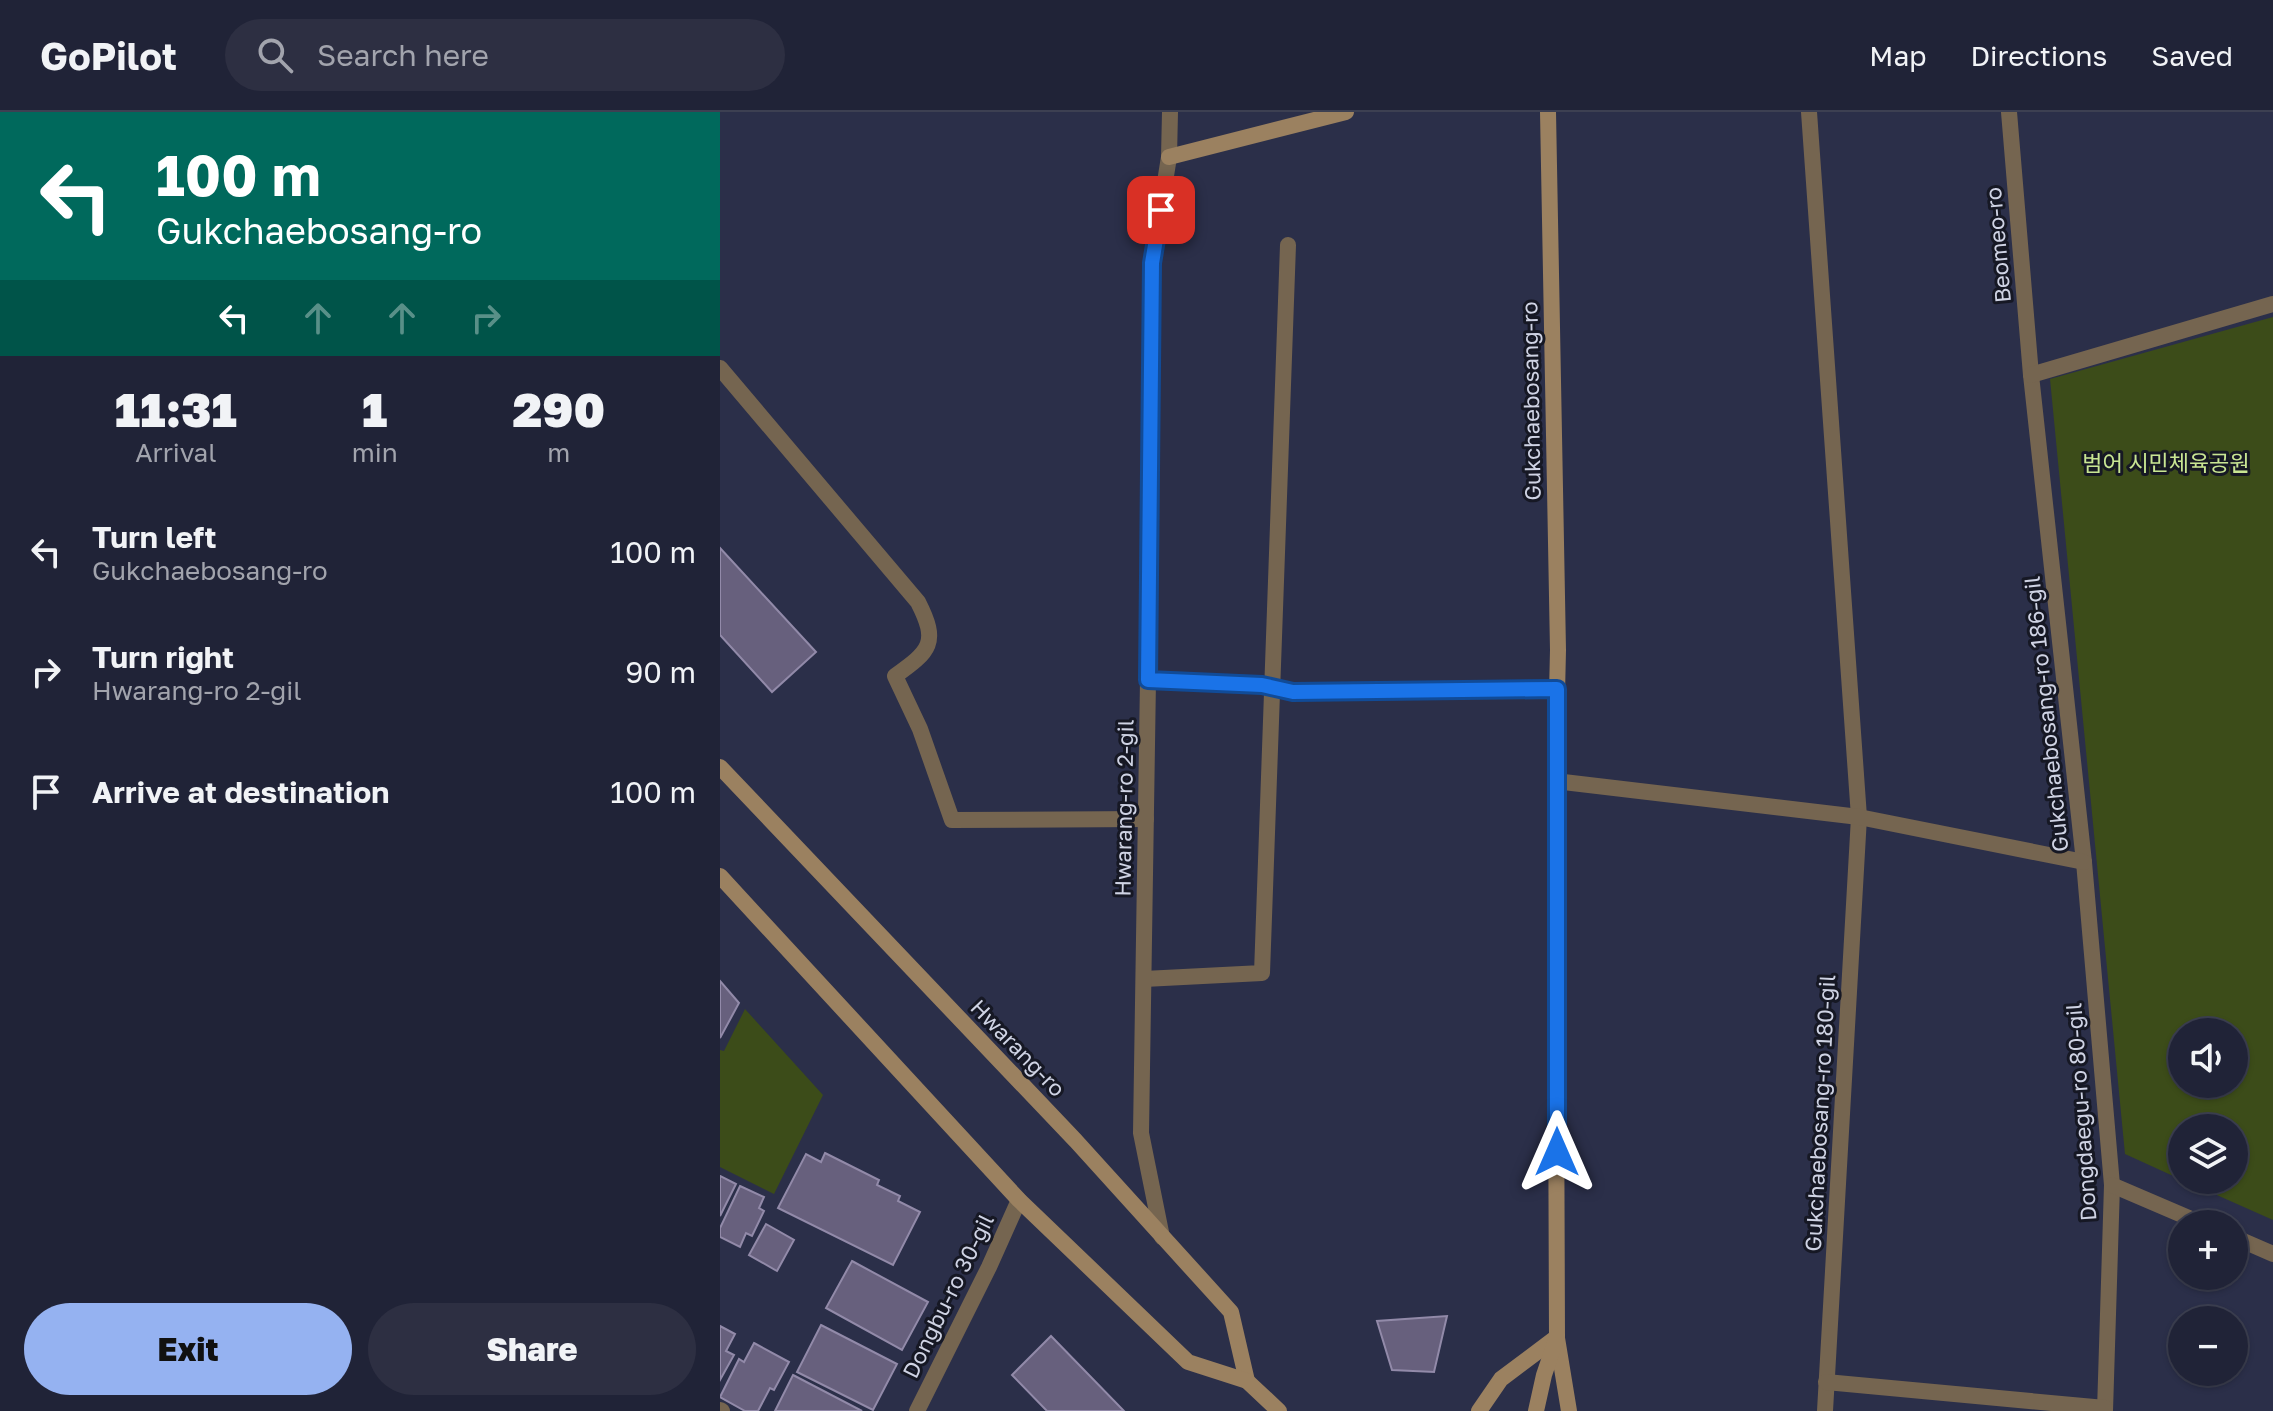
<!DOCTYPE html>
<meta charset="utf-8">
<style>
:root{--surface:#202337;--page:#2d2f42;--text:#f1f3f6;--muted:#a2a4ad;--line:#3d4052;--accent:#95b2f1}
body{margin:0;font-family:"Golos Text","Noto Sans KR",sans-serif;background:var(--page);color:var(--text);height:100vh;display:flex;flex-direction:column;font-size:30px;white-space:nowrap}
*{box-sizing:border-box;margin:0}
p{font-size:26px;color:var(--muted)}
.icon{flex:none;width:44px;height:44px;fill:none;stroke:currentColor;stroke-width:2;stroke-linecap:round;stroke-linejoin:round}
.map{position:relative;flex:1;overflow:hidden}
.panel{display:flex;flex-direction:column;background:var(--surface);width:720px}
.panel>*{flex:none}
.banner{background:#00695c;color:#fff;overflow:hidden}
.fabs{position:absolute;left:1448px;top:906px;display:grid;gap:16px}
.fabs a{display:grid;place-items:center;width:80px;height:80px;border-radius:50%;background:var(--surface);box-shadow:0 2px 6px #0004,0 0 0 2px var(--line);font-size:40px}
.pin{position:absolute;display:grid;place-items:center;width:68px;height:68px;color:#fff;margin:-34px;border-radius:16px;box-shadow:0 4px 12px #0006}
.me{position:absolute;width:88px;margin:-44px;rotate:0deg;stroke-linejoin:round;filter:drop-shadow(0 0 6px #0008)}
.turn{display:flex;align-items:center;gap:28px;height:168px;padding:0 24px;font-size:36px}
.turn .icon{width:104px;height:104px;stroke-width:2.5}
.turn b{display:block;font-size:56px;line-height:68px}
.lanes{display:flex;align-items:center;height:76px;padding:0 24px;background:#0003;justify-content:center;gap:40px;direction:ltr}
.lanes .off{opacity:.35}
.eta{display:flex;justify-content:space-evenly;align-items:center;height:136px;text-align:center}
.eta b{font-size:48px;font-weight:800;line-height:56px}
.primary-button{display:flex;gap:16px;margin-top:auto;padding:16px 24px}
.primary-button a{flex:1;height:92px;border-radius:48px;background:var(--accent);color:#111;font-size:32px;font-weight:800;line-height:92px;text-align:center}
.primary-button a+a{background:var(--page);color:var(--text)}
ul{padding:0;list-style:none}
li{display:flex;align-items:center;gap:24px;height:120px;padding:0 24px}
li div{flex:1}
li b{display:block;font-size:30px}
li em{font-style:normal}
header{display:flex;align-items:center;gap:48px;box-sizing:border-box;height:112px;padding:0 40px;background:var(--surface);border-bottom:2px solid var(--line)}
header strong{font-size:38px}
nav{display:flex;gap:44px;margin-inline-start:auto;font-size:28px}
.search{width:560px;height:72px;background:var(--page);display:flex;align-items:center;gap:20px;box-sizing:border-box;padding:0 28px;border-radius:44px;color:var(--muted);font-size:30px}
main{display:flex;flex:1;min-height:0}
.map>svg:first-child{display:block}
</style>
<header>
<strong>GoPilot</strong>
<div class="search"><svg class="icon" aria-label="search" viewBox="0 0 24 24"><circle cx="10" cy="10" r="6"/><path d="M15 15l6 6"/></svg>Search here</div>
<nav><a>Map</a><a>Directions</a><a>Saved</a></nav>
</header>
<main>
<section class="panel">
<div class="banner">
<div class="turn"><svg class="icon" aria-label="left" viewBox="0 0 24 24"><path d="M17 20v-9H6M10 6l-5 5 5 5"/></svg><div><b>100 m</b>Gukchaebosang-ro</div></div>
<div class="lanes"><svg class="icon" aria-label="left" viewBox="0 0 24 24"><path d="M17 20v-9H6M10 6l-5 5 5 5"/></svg><svg class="icon off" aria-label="ahead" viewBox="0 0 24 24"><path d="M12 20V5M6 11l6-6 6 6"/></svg><svg class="icon off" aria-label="ahead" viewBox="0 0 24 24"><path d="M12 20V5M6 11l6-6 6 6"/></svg><svg class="icon off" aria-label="right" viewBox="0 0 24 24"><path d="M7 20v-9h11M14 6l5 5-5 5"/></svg></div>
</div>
<div class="eta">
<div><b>11:31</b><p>Arrival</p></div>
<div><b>1</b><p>min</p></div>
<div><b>290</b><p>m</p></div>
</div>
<ul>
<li><svg class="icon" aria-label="left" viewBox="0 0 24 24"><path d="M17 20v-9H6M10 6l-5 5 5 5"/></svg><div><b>Turn left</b><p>Gukchaebosang-ro</p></div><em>100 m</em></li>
<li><svg class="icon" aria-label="right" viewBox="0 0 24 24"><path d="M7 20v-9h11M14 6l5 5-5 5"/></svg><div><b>Turn right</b><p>Hwarang-ro 2-gil</p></div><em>90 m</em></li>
<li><svg class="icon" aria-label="arrive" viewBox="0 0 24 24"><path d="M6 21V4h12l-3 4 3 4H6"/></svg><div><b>Arrive at destination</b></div><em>100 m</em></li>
</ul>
<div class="primary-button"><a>Exit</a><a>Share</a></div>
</section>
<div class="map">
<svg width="1553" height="1299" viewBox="0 0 1553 1299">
<rect width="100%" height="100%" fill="#2b2f49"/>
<g fill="#3c4c19" fill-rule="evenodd">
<path d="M1553,205V1108L1463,1068H1514V1016H1462V1068L1405,1042L1330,267ZM1462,920H1514V972H1462Z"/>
<polygon points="25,897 103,983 54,1082 0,1055 0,938 4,939"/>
</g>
<g fill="#67607d" stroke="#928aa9" stroke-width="2">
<polygon points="0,436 96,540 52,580 0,523"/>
<polygon points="0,869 19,891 0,926"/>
<polygon points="105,1041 159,1068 157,1073 180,1084 178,1089 200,1100 173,1153 58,1096 86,1042 101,1050"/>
<polygon points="0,1064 16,1072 0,1104"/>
<polygon points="20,1074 44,1085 39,1096 44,1099 32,1124 26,1121 20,1135 0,1125 0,1116"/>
<polygon points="46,1112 74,1128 57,1159 29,1143"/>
<polygon points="132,1149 208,1190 182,1238 106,1196"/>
<polygon points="727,1204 714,1260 672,1258 657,1209"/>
<polygon points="101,1213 177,1252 153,1298 77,1260"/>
<polygon points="0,1214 15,1222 6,1239 14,1243 0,1268"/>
<polygon points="331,1224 404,1299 327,1299 292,1263"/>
<polygon points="34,1231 69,1250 54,1278 50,1276 38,1299 25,1299 0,1285 19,1247 24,1250"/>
<polygon points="73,1263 142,1299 55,1299"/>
</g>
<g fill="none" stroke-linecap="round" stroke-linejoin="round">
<g stroke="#756550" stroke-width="16">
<polyline points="428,568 542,573 573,580 837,577"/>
<polyline points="424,867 542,861 568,133"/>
<polyline points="0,1298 2,1299"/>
</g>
<g stroke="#756550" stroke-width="16">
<polyline points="1089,0 1139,705 1105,1299"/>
<polyline points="1289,0 1311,263 1364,750 1392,1073 1385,1299"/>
<path d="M0,256L198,490C219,531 210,539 175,564L200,617L232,708L426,707"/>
<polyline points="1311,263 1553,192"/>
<polyline points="835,669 1139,705 1364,750"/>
<polyline points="1392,1073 1483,1112"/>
<polyline points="442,1125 421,1021 428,568 432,151 449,45 450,0"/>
<polyline points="1514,1125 1553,1142"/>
<polyline points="1106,1270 1385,1296"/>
</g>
<polyline stroke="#756550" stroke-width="16" points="197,1299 269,1155 299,1088"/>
<g stroke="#9b8160" stroke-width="16">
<polyline points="449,45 626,0"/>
<polyline points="0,655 356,1029 511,1200 527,1269"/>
<polyline points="0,764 299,1088 468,1250 527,1269 559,1299"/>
<polyline points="837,1226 849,1299"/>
<polyline points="759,1299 781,1267 837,1225"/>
<polyline points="816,1299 824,1263 837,1225 835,669 838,538 828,0"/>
</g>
</g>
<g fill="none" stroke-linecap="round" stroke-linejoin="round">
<defs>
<polyline id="route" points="441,98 432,151 428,568 542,573 573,580 837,577 837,1040"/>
</defs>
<use href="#route" stroke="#114b97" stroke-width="20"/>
<use href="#route" stroke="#1a73e8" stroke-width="14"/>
</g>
<g text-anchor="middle" stroke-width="6" stroke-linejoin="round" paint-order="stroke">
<g font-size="22" fill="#cfd3e4" stroke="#161824">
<text transform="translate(1278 133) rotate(-95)" y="8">Beomeo-ro</text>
<text transform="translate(811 289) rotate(-91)" y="8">Gukchaebosang-ro</text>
<text transform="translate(1326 602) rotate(-96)" y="8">Gukchaebosang-ro 186-gil</text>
<text transform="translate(404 696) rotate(-89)" y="8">Hwarang-ro 2-gil</text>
<text transform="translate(298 936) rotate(46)" y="8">Hwarang-ro</text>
<text transform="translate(1361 1000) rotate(-94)" y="8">Dongdaegu-ro 80-gil</text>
<text transform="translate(1100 1001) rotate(-87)" y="8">Gukchaebosang-ro 180-gil</text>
<text transform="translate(228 1184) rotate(-64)" y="8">Dongbu-ro 30-gil</text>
</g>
<g font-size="22" fill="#c9e693" stroke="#161824">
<text x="1446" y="359">범어 시민체육공원</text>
</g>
</g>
</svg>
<div class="fabs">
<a><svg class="icon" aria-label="sound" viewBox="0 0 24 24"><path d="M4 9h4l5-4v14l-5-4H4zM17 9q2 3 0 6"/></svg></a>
<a><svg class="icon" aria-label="layers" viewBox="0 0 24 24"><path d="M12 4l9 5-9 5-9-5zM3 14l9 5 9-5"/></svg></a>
<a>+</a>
<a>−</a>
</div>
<div class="pin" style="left:441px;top:98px;background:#d93025"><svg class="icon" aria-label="arrive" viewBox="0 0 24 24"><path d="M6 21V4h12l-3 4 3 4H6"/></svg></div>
<svg class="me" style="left:837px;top:1040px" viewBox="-20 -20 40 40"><path d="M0-17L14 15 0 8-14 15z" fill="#1a73e8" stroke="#fff" stroke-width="4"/></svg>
</div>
</main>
